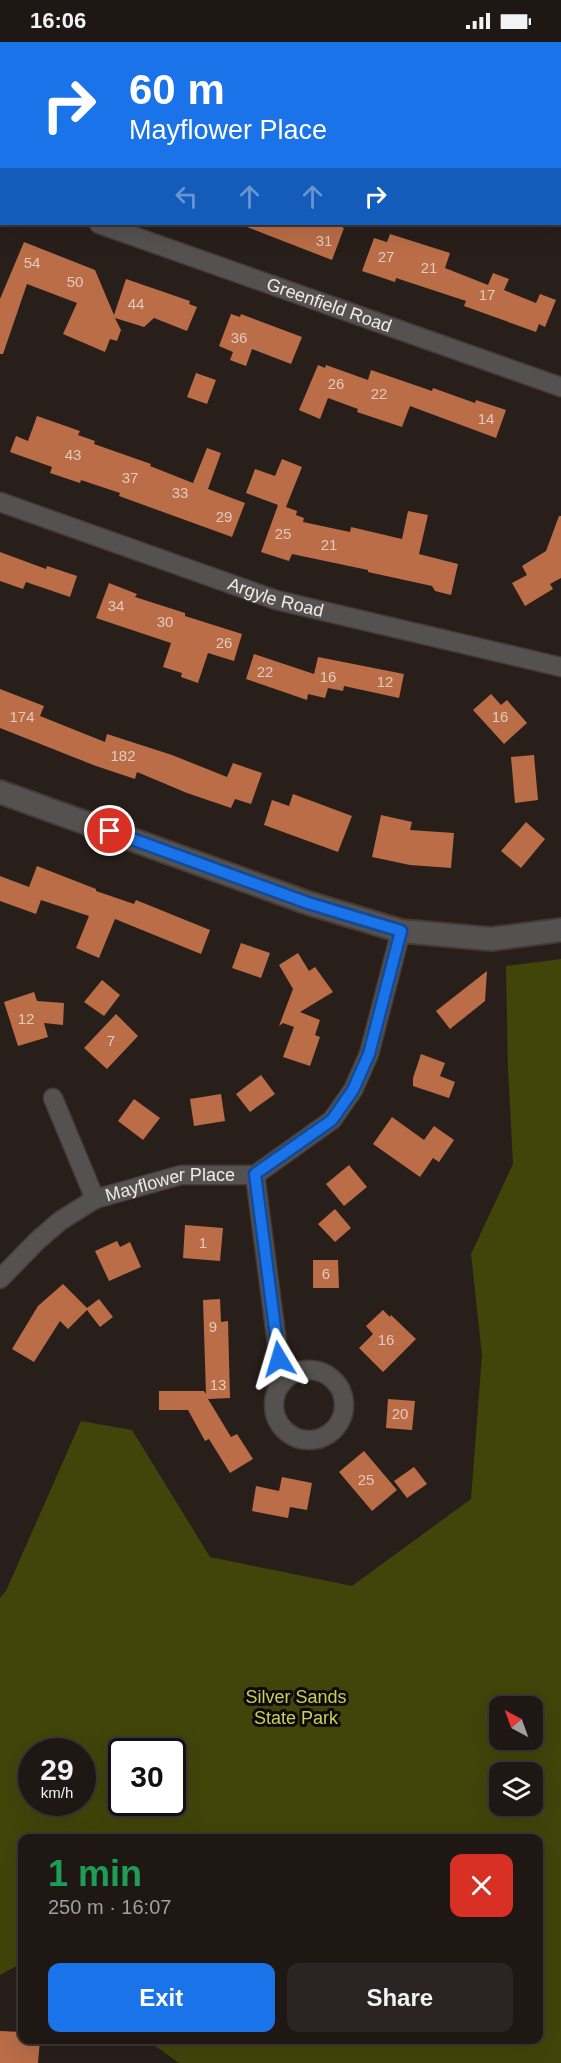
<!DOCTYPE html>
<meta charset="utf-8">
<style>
:root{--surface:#1e1714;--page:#2b2422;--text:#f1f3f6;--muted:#a19fa0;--line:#3c3634;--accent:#1a73e8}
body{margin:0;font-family:Arial,sans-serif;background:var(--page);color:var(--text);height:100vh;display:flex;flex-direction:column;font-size:22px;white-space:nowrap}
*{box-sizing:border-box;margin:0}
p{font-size:20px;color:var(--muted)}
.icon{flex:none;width:33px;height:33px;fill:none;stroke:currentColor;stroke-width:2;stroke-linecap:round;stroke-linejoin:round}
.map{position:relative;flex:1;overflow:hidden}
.panel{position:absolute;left:18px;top:1792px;width:525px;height:210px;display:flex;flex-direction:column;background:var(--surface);border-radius:12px;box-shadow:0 6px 24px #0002,0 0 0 2px var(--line)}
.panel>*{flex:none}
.top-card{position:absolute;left:0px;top:0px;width:561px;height:183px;box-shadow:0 6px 24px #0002,0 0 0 2px var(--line);background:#1a73e8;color:#fff;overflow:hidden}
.needle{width:39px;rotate:319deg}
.fabs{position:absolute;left:489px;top:1654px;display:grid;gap:12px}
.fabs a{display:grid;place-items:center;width:54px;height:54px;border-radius:12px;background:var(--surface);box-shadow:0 6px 24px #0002,0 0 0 2px var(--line);font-size:30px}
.speed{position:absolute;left:18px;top:1696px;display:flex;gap:12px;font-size:30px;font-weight:700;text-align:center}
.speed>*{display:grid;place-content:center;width:78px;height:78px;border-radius:50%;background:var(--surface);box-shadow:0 6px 24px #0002,0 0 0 2px var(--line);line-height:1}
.speed small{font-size:15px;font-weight:400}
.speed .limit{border:3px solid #111;border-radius:9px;background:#fff;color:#111}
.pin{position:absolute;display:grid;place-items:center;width:51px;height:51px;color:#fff;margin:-26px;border:3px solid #fff;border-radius:50%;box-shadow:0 2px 6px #0007}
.me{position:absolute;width:66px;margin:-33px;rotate:353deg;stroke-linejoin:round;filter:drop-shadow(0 0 4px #0008)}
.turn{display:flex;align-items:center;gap:21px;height:126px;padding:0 30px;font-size:27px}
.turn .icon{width:78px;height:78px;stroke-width:2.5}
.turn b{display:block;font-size:42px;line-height:51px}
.lanes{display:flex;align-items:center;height:57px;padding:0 30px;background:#0003;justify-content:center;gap:30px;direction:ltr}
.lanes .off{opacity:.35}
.round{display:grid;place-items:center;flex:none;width:63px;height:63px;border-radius:12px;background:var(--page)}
.head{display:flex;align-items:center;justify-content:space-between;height:102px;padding:0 30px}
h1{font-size:36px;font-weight:600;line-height:45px;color:#1e9e55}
.primary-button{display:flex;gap:12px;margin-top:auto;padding:12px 30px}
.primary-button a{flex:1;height:69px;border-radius:12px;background:var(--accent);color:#fff;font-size:24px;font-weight:600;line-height:69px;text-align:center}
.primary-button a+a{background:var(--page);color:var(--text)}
.status{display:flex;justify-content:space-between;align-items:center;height:42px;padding:0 30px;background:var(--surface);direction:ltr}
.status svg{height:16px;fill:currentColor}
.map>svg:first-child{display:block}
</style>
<div class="status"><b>16:06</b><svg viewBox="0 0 49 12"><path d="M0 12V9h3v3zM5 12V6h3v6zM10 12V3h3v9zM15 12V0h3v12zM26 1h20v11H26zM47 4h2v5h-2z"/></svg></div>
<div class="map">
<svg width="561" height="2021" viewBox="0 0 561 2021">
<rect width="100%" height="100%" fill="#281f1b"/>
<path fill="#42450a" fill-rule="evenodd" d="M561,917V2021H179L147,1998H538V1797H22V1921L0,1933V1556L6,1549L81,1379L132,1388L210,1515L352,1544L471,1457L482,1313L471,1212L513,1122L508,1026L506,924ZM500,1665H532V1698H500ZM32,1710H82V1761H32ZM122,1710H172V1761H122ZM500,1731H532V1764H500Z"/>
<g fill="#ba6d47">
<polygon points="239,182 333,182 344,186 332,218"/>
<polygon points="390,192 450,211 445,226 488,243 493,231 509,237 504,248 536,261 540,252 556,258 545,285 539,282 536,290 464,264 466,259 396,236 395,240 362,229 374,196 387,200"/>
<polygon points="24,200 95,228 114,273 126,237 190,259 189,262 197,265 187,289 154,276 144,285 115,276 121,288 117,299 110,297 105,310 63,292 77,261 27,242 3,312 0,312 0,257"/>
<polygon points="231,272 240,275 241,272 302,295 291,322 252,307 246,324 230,318 233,310 219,304"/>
<polygon points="318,323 325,326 326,323 368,338 371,328 432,349 433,346 475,361 476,358 506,368 496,396 410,364 402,385 357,370 358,367 328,356 320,377 299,368"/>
<polygon points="196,331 216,338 207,362 187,355"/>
<polygon points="37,374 80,389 78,393 95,399 94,402 151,422 150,424 193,441 207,406 221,411 208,447 245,461 232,495 119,454 120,451 81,438 80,441 50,431 52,425 10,410 16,394 28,399"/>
<polygon points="282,417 302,425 286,465 297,469 296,473 304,476 303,480 350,490 351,485 402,497 408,469 428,473 419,512 458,522 451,553 435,549 432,544 368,530 368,528 292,512 289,519 261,510 278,463 246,451 255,427 275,434"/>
<polygon points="559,474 561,474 561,536 550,542 553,547 525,564 512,541 527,533 522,524 546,509"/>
<polygon points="0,510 46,527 47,524 77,534 70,555 26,540 23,547 0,539"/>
<polygon points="109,541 137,552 135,555 185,571 185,574 242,592 234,619 208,611 198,641 181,635 182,631 163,625 171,601 96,576"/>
<polygon points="254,612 314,632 318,615 404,632 399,656 344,644 343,649 328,646 325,656 308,652 307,658 246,637"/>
<polygon points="0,647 44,664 40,674 105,700 107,692 172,713 227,735 233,721 262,731 251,762 235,757 231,766 187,751 137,730 135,737 96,724 0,686"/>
<polygon points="491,652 501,663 507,658 527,681 504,702 473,668"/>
<polygon points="534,713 538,758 515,761 511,715"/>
<polygon points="293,752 352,774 338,810 264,783 272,758 289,764"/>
<polygon points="381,773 412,780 410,788 454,791 451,826 410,823 372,815"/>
<polygon points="526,780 545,797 521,826 501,809"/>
<polygon points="37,824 96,847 96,849 134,862 136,858 210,888 201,912 115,877 99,916 76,906 89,874 41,858 36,872 0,859 0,834 29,845"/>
<polygon points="241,901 270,911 261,936 232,926"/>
<polygon points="298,911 309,929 315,925 333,950 300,970 320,978 315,993 320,995 310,1024 283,1015 294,985 283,981 279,984 293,947 279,923"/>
<polygon points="487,929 485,959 450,987 436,969"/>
<polygon points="102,938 120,953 104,974 84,960"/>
<polygon points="34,950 37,959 64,961 63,983 44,981 48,995 18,1004 4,960"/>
<polygon points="116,972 138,994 107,1027 84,1006"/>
<polygon points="421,1012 445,1021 440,1034 455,1040 449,1056 413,1044 413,1036"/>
<polygon points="261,1033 275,1052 250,1070 236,1052"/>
<polygon points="221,1052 225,1079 194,1084 190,1057"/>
<polygon points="134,1057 160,1076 143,1098 118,1079"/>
<polygon points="392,1075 424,1098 434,1084 454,1098 439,1120 433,1116 420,1135 373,1102"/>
<polygon points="349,1123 367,1145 344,1164 326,1142"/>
<polygon points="335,1167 351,1186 335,1200 318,1182"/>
<polygon points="185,1183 223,1186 220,1219 183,1216"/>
<polygon points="117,1199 120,1205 130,1200 141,1225 109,1239 95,1209"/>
<polygon points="313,1218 338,1218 339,1246 313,1246"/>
<polygon points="63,1242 87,1266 99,1257 113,1275 100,1285 87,1268 68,1287 60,1279 34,1320 12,1307 38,1264"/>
<polygon points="220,1257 221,1280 228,1279 230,1356 208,1357 231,1395 237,1392 253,1417 230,1431 209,1397 205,1399 188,1368 159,1368 159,1349 204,1349 206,1352 203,1258"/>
<polygon points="383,1268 390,1275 391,1273 416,1297 383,1330 359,1306 373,1292 366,1284"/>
<polygon points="388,1357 415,1359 412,1388 386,1386"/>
<polygon points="364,1409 397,1448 372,1469 339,1430"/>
<polygon points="414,1425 427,1442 407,1456 394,1439"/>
<polygon points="282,1435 312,1441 307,1468 290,1465 288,1476 252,1469 256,1444 279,1449"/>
<polygon points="0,1989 22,1990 22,1998 40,1998 38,2021 0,2021"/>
</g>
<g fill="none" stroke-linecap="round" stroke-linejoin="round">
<defs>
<g id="minor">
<polyline points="444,0 448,2"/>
<polyline points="559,2 560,0"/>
<polyline points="560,45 561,45"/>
<polyline points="0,147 2,147"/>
<path id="s1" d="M99,182L561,345"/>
<path id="s2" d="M0,460L276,558L561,625"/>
<polyline points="53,1056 95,1157"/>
<polyline points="255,1133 282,1340"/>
<path id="s3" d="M0,1237L37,1199L60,1179L95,1157L181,1133H255L332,1078L353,1048L369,1012L401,889"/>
<circle cx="309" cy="1363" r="35"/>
</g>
<polyline id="tertiary" points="0,750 308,861 401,889 491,897 561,888"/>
</defs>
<use href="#minor" stroke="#443b37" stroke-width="21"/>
<use href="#tertiary" stroke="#443b37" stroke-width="26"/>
<use href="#minor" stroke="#565151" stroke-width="18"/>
<use href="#tertiary" stroke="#565151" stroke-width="22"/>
</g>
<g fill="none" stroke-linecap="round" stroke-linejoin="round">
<defs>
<polyline id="route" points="110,789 308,861 401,889 369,1012 353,1048 332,1078 255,1132 279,1317"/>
</defs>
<use href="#route" stroke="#114b97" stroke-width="15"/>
<use href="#route" stroke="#1a73e8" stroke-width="10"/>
</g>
<g text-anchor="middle" stroke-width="6" stroke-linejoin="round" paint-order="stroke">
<g font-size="15" fill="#e2cbbe">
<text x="324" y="204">31</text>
<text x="386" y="220">27</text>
<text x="32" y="226">54</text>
<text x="429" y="231">21</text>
<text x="75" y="245">50</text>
<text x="487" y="258">17</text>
<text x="136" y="267">44</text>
<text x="239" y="301">36</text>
<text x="336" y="347">26</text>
<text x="379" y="357">22</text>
<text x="486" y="382">14</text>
<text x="73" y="418">43</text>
<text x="130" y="441">37</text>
<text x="180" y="456">33</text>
<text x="224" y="480">29</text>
<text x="283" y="497">25</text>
<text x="329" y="508">21</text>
<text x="116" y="569">34</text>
<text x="165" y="585">30</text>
<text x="224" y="606">26</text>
<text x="265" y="635">22</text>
<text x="328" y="640">16</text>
<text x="385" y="645">12</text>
<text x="22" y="680">174</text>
<text x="500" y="680">16</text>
<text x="123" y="719">182</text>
<text x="26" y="982">12</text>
<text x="111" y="1004">7</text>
<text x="203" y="1206">1</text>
<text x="326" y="1237">6</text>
<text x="213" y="1290">9</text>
<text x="386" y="1303">16</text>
<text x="218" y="1348">13</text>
<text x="400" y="1377">20</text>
<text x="366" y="1443">25</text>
</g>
<g font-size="18" fill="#f0eae6" stroke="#0e0a08">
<text dy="6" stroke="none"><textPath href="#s1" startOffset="244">Greenfield Road</textPath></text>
<text dy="6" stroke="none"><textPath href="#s2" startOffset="292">Argyle Road</textPath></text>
<text dy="6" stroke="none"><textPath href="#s3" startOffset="202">Mayflower Place</textPath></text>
</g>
<g font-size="18" fill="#c8d15b" stroke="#0e0a08">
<text x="296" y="1661">Silver Sands<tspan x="296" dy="21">State Park</tspan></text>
</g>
</g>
</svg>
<div class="fabs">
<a><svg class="needle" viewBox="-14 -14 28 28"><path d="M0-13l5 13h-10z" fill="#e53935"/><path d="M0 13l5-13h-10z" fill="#a19fa0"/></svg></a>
<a><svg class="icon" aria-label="layers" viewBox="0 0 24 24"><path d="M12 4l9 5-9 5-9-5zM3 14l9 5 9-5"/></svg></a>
</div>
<div class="speed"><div>29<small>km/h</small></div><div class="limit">30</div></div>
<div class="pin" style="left:110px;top:789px;background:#d93025"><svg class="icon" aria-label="arrive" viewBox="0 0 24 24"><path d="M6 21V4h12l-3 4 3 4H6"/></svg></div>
<svg class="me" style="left:279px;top:1317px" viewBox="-20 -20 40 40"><path d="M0-17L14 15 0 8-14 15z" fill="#1a73e8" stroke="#fff" stroke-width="4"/></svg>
<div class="top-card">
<div class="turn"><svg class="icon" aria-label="right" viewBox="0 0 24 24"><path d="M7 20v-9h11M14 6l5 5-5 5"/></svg><div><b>60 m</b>Mayflower Place</div></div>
<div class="lanes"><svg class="icon off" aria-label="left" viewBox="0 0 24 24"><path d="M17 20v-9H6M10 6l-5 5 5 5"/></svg><svg class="icon off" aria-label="ahead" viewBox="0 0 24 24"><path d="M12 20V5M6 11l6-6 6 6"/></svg><svg class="icon off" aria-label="ahead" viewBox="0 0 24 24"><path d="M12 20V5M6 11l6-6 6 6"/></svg><svg class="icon" aria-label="right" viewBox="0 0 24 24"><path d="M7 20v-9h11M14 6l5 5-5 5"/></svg></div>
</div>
<section class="panel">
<div class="head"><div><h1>1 min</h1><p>250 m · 16:07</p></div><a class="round" style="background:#d93025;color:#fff"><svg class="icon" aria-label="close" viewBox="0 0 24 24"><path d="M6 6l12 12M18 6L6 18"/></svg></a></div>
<div class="primary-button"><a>Exit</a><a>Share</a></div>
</section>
</div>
